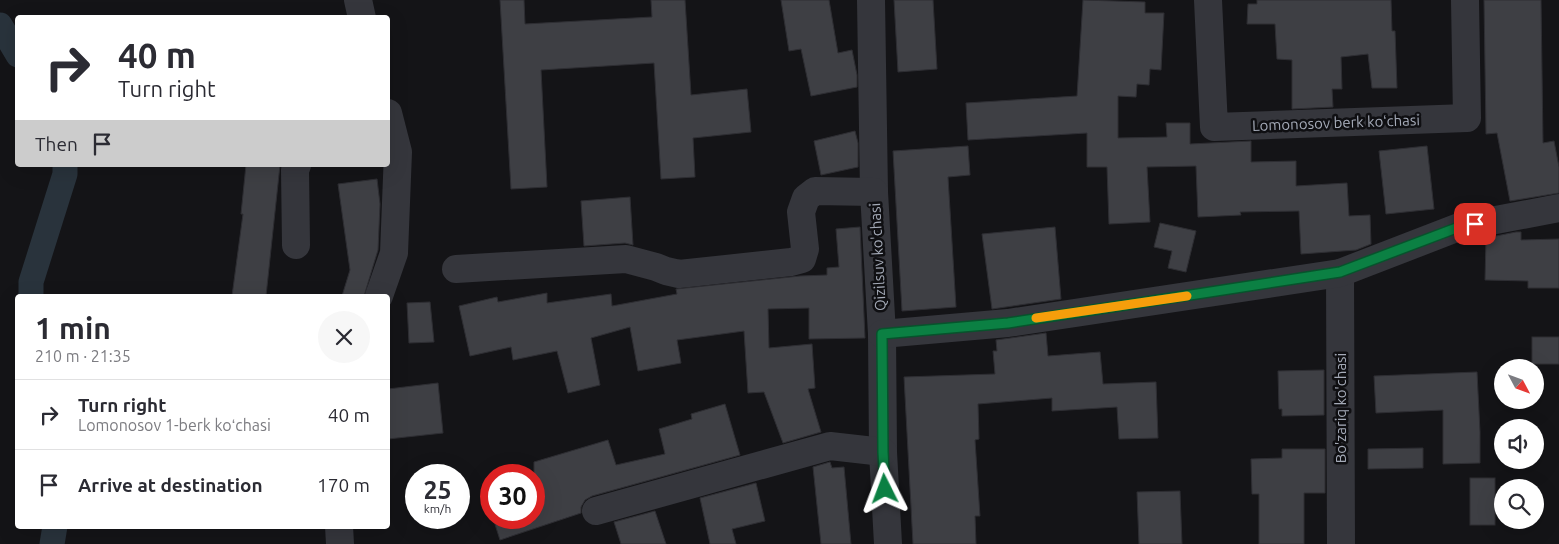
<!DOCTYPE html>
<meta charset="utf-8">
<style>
:root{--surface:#fff;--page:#f7f7f7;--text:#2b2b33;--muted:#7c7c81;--line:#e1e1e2}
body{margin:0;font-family:Ubuntu,sans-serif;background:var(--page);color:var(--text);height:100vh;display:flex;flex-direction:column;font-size:19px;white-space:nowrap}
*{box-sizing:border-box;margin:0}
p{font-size:16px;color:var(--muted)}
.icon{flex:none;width:28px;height:28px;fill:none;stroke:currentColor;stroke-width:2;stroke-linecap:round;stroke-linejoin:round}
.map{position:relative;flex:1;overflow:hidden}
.side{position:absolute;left:15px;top:294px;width:375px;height:235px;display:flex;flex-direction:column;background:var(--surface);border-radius:5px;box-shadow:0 5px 20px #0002}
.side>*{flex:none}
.top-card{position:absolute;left:15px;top:15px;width:375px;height:152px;border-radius:5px;box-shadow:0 5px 20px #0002;background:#fff;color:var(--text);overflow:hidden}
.needle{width:32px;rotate:131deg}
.fabs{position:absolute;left:1494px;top:359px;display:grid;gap:10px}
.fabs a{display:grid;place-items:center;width:50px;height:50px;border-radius:50%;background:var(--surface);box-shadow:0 5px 20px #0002;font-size:25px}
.speed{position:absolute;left:405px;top:464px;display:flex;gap:10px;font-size:25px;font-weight:700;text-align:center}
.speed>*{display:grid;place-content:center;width:65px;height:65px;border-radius:50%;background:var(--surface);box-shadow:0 5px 20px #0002;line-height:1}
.speed small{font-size:12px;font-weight:400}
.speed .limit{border:8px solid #d22;background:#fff;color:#111}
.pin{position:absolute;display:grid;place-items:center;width:42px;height:42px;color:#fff;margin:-21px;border-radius:10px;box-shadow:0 2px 8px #0006}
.me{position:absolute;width:55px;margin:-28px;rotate:357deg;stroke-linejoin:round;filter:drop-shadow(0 0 4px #0008)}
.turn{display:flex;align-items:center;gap:18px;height:105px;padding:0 20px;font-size:22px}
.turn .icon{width:65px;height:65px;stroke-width:2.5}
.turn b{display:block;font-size:35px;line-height:42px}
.then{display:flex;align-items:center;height:48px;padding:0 20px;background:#0003;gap:10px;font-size:19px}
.round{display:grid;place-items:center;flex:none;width:52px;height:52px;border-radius:26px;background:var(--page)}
.summary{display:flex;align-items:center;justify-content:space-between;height:85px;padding:0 20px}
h1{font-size:30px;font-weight:700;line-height:38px}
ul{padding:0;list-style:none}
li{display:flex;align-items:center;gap:15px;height:70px;padding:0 20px;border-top:1px solid var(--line)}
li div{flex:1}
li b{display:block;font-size:19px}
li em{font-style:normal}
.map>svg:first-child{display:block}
</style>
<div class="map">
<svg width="1559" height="544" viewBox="0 0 1559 544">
<rect width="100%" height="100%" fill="#141417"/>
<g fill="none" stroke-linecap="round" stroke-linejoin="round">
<g stroke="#29333c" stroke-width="25">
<polyline points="0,25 18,55"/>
<polyline points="31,296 31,282 65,174 65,165"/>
<polyline points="52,544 55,526"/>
</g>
</g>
<g fill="#3e3f44" stroke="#2e2e33">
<polygon points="500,0 524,0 525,24 652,17 651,0 685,0 691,95 747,89 751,132 693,138 695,177 661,179 654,63 541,70 547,187 511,189"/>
<polygon points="781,0 829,0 838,53 852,50 857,75 857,87 811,96 801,49 789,51"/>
<polygon points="894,0 933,0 937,69 898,72"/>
<polygon points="1083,0 1145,2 1145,13 1164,13 1161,70 1150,69 1149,85 1137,84 1136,97 1118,96 1118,138 1167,137 1166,123 1190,123 1190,144 1251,141 1251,162 1296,161 1296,186 1347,183 1349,216 1370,215 1371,244 1356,250 1301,254 1299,211 1240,212 1241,215 1198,217 1196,166 1147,167 1150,222 1109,224 1107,167 1087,167 1087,133 968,140 966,103 1077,96"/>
<polygon points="1257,0 1391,0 1392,31 1395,31 1397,88 1372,88 1368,54 1341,57 1342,89 1332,89 1333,107 1292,109 1292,60 1277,59 1275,24 1247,24 1248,4 1257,4"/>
<polygon points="1484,0 1541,0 1543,143 1554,141 1559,167 1559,193 1510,201 1497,133 1486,134"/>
<polygon points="855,131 858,143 858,167 821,175 814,141"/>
<polygon points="968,146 970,175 948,177 956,307 902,311 893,151"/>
<polygon points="1427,146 1434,209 1386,214 1379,151"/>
<polygon points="246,165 280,165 266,296 232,296 243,214 241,214"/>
<polygon points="377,179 380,204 378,250 364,296 342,296 350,270 338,184"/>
<polygon points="630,197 633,245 625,243 584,246 581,201"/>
<polygon points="1160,223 1196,231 1186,272 1168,268 1172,251 1154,247"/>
<polygon points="860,227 865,338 809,339 809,308 768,309 769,348 812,344 815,388 808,389 821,432 783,443 764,392 748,393 744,331 677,340 681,363 638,371 630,327 591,338 600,385 568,393 557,351 513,360 511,347 470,356 459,306 497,297 498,302 547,293 547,303 611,294 612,306 677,294 676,289 800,276 827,275 827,268 839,267 836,229"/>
<polygon points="1055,227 1061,299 992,309 982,234"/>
<polygon points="1516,232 1521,232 1521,240 1559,239 1559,288 1528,288 1528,281 1485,280 1486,238"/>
<polygon points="430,302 434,342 409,343 407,303"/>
<polygon points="1046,333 1048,356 1100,352 1103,384 1156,382 1158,438 1119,439 1117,407 1052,411 1052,398 978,404 979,439 975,440 980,516 975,516 976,544 913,544 904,377 995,374 993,351 997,351 996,340"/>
<rect x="1532" y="337" width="27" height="27"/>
<polygon points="1324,370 1324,415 1282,416 1282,409 1279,409 1278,371"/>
<polygon points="1477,372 1480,432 1480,463 1443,464 1443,410 1376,413 1374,376"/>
<polygon points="438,383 443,433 388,439 388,389"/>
<polygon points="725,404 740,455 592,496 585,500 581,507 581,513 500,540 493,518 534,518 534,462 608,440 616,465 665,454 659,429 692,419 691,414"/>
<polygon points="1423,448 1423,468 1368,469 1368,449"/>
<polygon points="1282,449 1325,449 1325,493 1304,493 1304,544 1259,544 1259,494 1252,494 1251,459 1282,458"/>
<polygon points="830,462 832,468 844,467 851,544 821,544 813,467"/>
<rect x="1470" y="478" width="25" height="47"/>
<polygon points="756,483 765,521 732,529 736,544 710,544 700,498"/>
<polygon points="1180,491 1182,544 1139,544 1137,492"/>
<polygon points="655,511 666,544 621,544 614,522"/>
</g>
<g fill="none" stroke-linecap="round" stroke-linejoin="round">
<g stroke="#35363c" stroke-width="28">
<polyline points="358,0 362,18"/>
<polyline points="871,0 874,192 882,334 883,452 888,544"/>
<polyline points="1208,0 1214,127 1467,118 1465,0"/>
<polyline points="296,245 295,170 297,165"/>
<polyline points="456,269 626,259 656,267 666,271 679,274 791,262 802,259 805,249 801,212 806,198 815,191 874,192"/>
<polyline points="1340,273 1341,544"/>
<polyline points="379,296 394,253 398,152 388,113"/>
<polyline points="882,334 1008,323 1340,273 1459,227 1559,208"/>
<polyline points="596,511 830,446 883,452"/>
<polyline points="339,526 340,544"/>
</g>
</g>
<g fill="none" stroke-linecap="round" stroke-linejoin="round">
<defs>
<polyline id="route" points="885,489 883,452 882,334 1008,323 1340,272 1459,227 1475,224"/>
</defs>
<use href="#route" stroke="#07532c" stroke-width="12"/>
<use href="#route" stroke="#0b8043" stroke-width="9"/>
<polyline stroke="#f59e0b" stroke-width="9" points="1036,318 1187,296"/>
</g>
<g text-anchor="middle" stroke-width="5" stroke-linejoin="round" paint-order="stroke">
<g font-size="15" fill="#a5abb8" stroke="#0f0f12">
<text transform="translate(1336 123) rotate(-2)" y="5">Lomonosov berk koʻchasi</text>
<text transform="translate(878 257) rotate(-93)" y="5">Qizilsuv ko'chasi</text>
<text transform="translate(1341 408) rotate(-90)" y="5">Bo'zariq ko'chasi</text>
</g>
</g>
</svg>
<div class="fabs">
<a><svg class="needle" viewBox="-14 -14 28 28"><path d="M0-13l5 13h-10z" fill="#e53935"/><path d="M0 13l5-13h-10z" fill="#7c7c81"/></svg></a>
<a><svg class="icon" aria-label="sound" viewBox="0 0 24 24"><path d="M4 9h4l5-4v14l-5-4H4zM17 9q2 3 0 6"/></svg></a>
<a><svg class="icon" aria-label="search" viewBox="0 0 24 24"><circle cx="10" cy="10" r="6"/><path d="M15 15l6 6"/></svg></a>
</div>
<div class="speed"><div>25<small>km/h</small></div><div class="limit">30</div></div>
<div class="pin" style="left:1475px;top:224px;background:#d93025"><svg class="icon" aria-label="arrive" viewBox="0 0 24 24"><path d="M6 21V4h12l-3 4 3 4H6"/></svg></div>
<svg class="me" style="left:885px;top:489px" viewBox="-20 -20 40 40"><path d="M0-17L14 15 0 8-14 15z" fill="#0b8043" stroke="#fff" stroke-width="4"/></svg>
<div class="top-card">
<div class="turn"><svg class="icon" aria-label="right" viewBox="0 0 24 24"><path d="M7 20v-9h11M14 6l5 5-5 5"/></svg><div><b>40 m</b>Turn right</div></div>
<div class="then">Then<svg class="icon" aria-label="arrive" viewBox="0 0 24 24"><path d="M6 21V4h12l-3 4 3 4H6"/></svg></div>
</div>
<section class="side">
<div class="summary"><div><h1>1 min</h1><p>210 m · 21:35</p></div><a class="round"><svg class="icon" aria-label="close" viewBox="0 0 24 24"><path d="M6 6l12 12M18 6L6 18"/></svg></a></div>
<ul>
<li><svg class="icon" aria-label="right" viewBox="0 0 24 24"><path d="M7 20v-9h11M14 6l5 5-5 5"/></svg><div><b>Turn right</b><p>Lomonosov 1-berk koʻchasi</p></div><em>40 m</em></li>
<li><svg class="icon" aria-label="arrive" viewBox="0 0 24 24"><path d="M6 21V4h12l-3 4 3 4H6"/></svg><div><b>Arrive at destination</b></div><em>170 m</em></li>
</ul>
</section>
</div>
